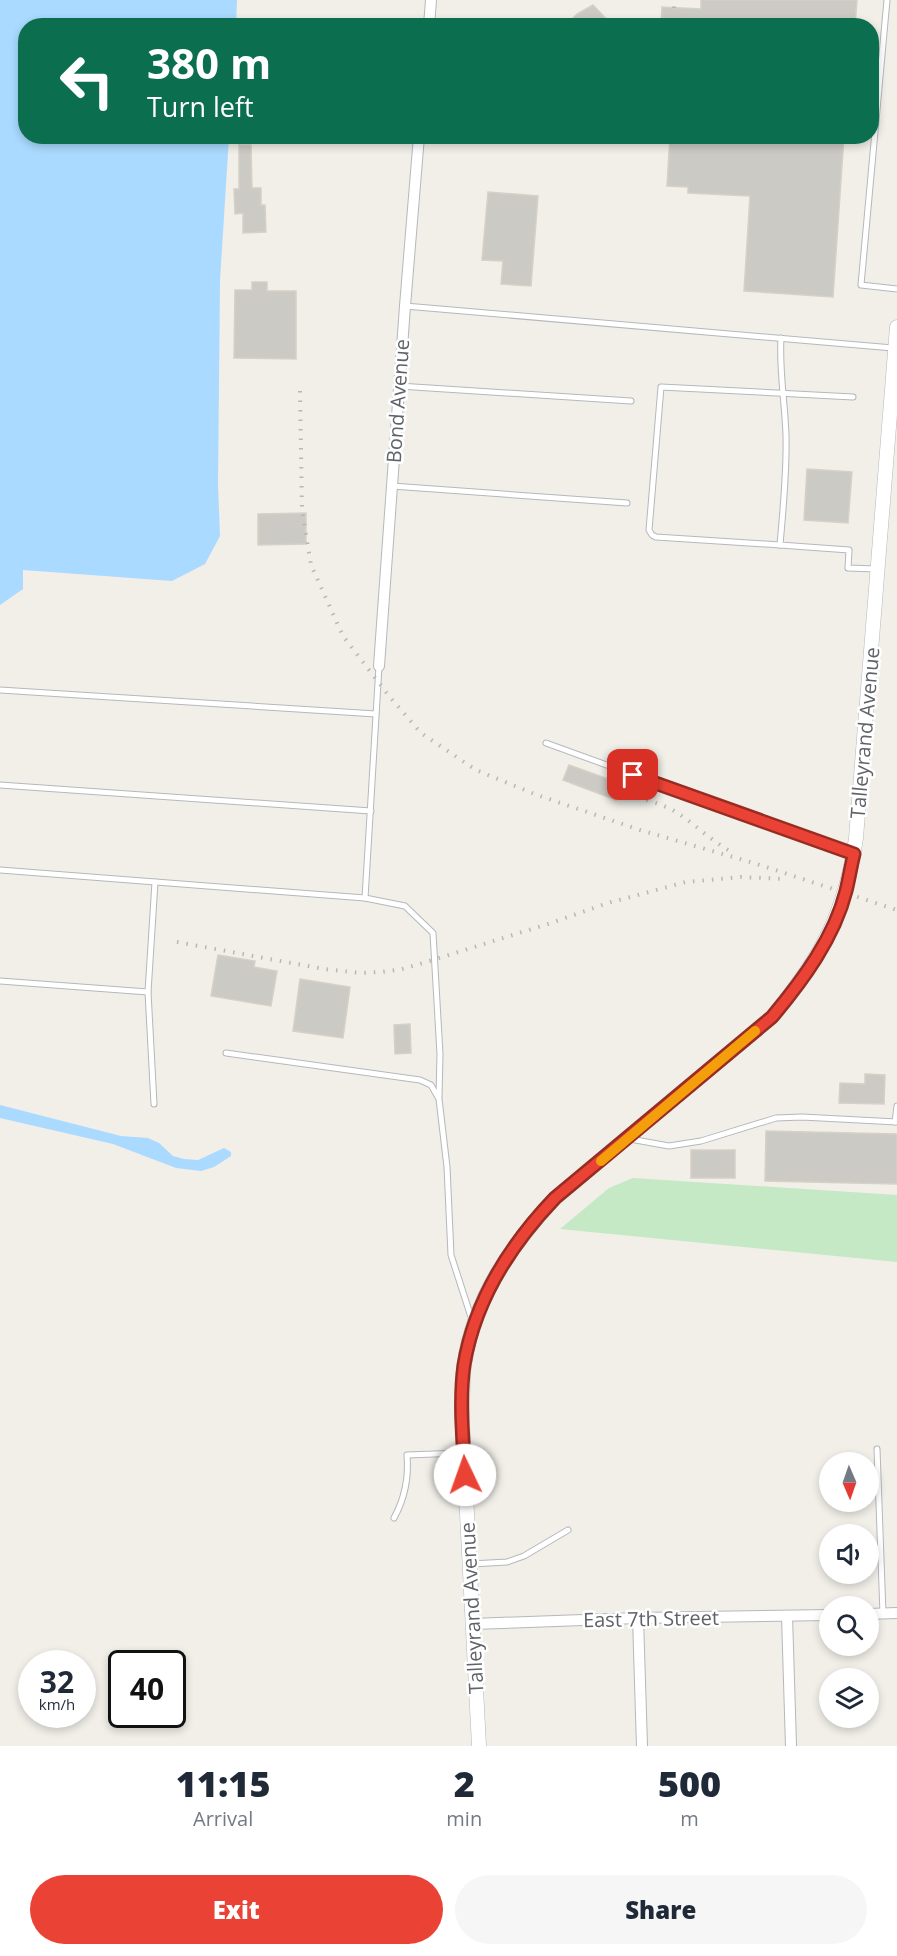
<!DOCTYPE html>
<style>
:root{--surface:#fff;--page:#f6f6f7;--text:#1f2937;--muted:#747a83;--accent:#ea4335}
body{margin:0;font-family:"Open Sans",sans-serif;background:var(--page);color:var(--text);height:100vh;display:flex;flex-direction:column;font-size:22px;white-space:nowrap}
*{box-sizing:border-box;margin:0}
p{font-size:20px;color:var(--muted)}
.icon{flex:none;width:33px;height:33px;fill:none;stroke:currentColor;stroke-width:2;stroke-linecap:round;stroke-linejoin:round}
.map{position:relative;height:1746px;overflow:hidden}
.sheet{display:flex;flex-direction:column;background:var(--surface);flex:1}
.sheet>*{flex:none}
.guide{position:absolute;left:18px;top:18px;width:861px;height:126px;border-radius:24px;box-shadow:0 3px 9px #0003;background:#0b6e4f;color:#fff;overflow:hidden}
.needle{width:39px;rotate:178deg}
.fabs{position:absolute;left:819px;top:1452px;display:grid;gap:12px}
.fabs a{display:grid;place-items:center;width:60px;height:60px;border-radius:50%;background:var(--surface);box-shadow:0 3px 9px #0003;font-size:30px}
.speed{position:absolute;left:18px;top:1650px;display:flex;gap:12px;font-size:30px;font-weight:700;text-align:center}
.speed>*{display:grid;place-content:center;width:78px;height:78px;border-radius:50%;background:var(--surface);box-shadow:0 3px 9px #0003;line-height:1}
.speed small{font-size:15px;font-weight:400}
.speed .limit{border:3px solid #111;border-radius:9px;background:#fff;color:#111}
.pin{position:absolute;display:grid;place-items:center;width:51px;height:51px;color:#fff;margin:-26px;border-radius:12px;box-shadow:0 3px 9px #0006}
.me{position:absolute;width:66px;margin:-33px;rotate:357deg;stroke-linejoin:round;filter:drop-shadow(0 0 4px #0008)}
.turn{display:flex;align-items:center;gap:21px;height:126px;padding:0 30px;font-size:27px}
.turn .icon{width:78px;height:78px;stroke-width:2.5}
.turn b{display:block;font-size:42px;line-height:51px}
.eta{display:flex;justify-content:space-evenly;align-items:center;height:102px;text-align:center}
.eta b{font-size:36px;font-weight:800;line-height:42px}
.action{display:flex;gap:12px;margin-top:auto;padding:12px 30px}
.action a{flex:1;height:69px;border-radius:36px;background:var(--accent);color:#fff;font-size:24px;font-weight:800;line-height:69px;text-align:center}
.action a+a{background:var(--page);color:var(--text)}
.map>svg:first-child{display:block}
</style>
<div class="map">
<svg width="897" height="1746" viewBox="0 0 897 1746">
<rect width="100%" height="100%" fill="#f1efe8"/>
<polygon fill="#c5e8c5" points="633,1178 897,1195 897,1262 560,1229 609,1188"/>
<g fill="#aadaff">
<polygon points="0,0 237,0 236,25 26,26 26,136 229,137 220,280 218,484 220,536 205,564 172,581 23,570 23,589 0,605"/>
<polygon points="0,1105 121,1136 148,1138 159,1143 173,1156 184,1159 198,1160 224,1148 231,1152 231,1156 214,1167 201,1171 176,1168 113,1144 0,1118"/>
</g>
<g fill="#cccac5" stroke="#d6d1c6" stroke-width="1.5">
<polygon points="701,0 857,0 855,26 661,26 662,7 701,9"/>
<polygon points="593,5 613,26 565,26 577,14"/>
<polygon points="670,136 844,136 833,297 744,291 750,196 688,193 688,187 667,186"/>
<polygon points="239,145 251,145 252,188 261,188 261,205 265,205 266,232 243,233 243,213 235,214 234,189 239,189"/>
<polygon points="488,192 538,196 531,286 501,284 503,261 482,260"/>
<polygon points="252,282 267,282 267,291 296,291 296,359 234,358 235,290 252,290"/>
<polygon points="807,469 852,472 848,523 804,520"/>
<polygon points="306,513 306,544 258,545 258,514"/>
<polygon points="569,765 622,784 616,800 563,780"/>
<polygon points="218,955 255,961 254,967 277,971 271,1006 211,996"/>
<polygon points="300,979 350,987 343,1038 293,1031"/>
<polygon points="410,1024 411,1053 395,1054 394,1025"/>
<polygon points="865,1074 885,1075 884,1104 839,1103 840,1083 865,1084"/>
<polygon points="766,1131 897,1134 897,1184 765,1181"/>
<rect x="691" y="1150" width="44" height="28"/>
</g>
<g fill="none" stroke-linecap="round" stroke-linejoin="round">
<defs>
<g id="service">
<polyline points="887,0 861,285 897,289"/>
<polyline points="405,306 893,348"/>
<path d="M781,338C779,371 785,403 786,435C787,472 783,509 780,545L849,550L848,568L876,569"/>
<polyline points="399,386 631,401"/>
<polyline points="392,486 627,503"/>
<polyline points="780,545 656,537 652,535 649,530 661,387 853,397"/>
<polyline points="0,690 376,714"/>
<polyline points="546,743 852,854"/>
<polyline points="0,785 371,811"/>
<polyline points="0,870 365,898 379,666"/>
<polyline points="365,898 405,906 433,933 440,1054 439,1097"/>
<polyline points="0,981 148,992 155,882"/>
<polyline points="148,992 154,1104"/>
<polyline points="226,1053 420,1080 431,1085 439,1099 447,1167 451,1255 472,1320"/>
<polyline points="895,1122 897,1106"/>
<polyline points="630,1139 669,1146 701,1141 776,1118 802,1117 897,1122"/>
<polyline points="877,1449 883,1614"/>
<path d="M394,1518C405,1498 409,1478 407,1455L462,1453"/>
<polyline points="471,1564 507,1562 524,1556 568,1530"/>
</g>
<g id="minor">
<polyline points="429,26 431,0"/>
<polyline points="379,666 405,306 419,136"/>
<polyline points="868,1614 897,1613"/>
<polyline points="787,1616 791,1746"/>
<polyline points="638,1618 642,1746"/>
<polyline points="472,1624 638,1618 830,1615"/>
</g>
<path id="tertiary" d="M479,1746L462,1417C463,1400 462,1383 464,1366C473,1300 511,1245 555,1198L772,1017C821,958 845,914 856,838L897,327"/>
</defs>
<use href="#service" stroke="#b5b8bc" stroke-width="7"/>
<use href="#minor" stroke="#b5b8bc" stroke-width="12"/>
<use href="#tertiary" stroke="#b5b8bc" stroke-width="15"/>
<use href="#service" stroke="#fff" stroke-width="5"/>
<use href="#minor" stroke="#fff" stroke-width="10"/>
<use href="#tertiary" stroke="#fff" stroke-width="14"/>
<g stroke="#b6b7b8" stroke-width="4" stroke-dasharray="1.5 8" stroke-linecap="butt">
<polyline points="674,8 674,0"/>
<polyline points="300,391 302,510 311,565 343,636 389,696 421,733 476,770 537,795 640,830 757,864 897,910"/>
<path d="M619,792C638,798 659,802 676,812C695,824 710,840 730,851"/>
<polyline points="177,942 324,969 360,973 382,972 402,969 423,963 548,924 608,903 686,882 741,877 786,879"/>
</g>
</g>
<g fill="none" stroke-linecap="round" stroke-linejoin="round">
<defs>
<path id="route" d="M465,1475C463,1439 459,1401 464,1365C475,1299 510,1245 555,1198L772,1017C803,980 834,938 846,891C849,879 851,866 854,854L633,775"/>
</defs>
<use href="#route" stroke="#982c22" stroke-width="15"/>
<use href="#route" stroke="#ea4335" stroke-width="10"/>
<polyline stroke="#f59e0b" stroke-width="10" points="601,1161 755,1031"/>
</g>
<g text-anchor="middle" stroke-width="5" stroke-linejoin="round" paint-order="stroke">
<g font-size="20" fill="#5f6368" stroke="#fff">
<text transform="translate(398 401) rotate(-86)" y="7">Bond Avenue</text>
<text transform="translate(865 733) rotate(-85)" y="7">Talleyrand Avenue</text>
<text transform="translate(472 1608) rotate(-93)" y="7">Talleyrand Avenue</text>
<text transform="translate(651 1619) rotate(-1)" y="7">East 7th Street</text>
</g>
</g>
</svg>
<div class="fabs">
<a><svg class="needle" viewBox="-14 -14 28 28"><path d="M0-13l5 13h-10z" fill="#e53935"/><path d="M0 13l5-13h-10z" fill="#747a83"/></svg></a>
<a><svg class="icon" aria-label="sound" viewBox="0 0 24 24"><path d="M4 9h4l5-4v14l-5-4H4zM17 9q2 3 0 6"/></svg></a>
<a><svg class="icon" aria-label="search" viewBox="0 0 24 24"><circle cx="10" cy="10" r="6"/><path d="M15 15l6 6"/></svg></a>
<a><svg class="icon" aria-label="layers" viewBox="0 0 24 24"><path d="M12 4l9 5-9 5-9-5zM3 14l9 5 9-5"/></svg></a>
</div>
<div class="speed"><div>32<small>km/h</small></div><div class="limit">40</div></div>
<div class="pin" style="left:633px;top:775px;background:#d93025"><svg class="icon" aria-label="arrive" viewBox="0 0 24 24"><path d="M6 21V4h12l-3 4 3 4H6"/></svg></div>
<svg class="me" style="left:465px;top:1475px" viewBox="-20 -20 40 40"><circle r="19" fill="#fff"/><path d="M0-13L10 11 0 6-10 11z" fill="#ea4335"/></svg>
<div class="guide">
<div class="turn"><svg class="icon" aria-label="left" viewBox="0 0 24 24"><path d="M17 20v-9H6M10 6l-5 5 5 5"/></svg><div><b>380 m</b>Turn left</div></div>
</div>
</div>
<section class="sheet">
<div class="eta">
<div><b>11:15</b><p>Arrival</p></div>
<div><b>2</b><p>min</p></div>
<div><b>500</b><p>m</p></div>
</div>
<div class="action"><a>Exit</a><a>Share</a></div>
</section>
